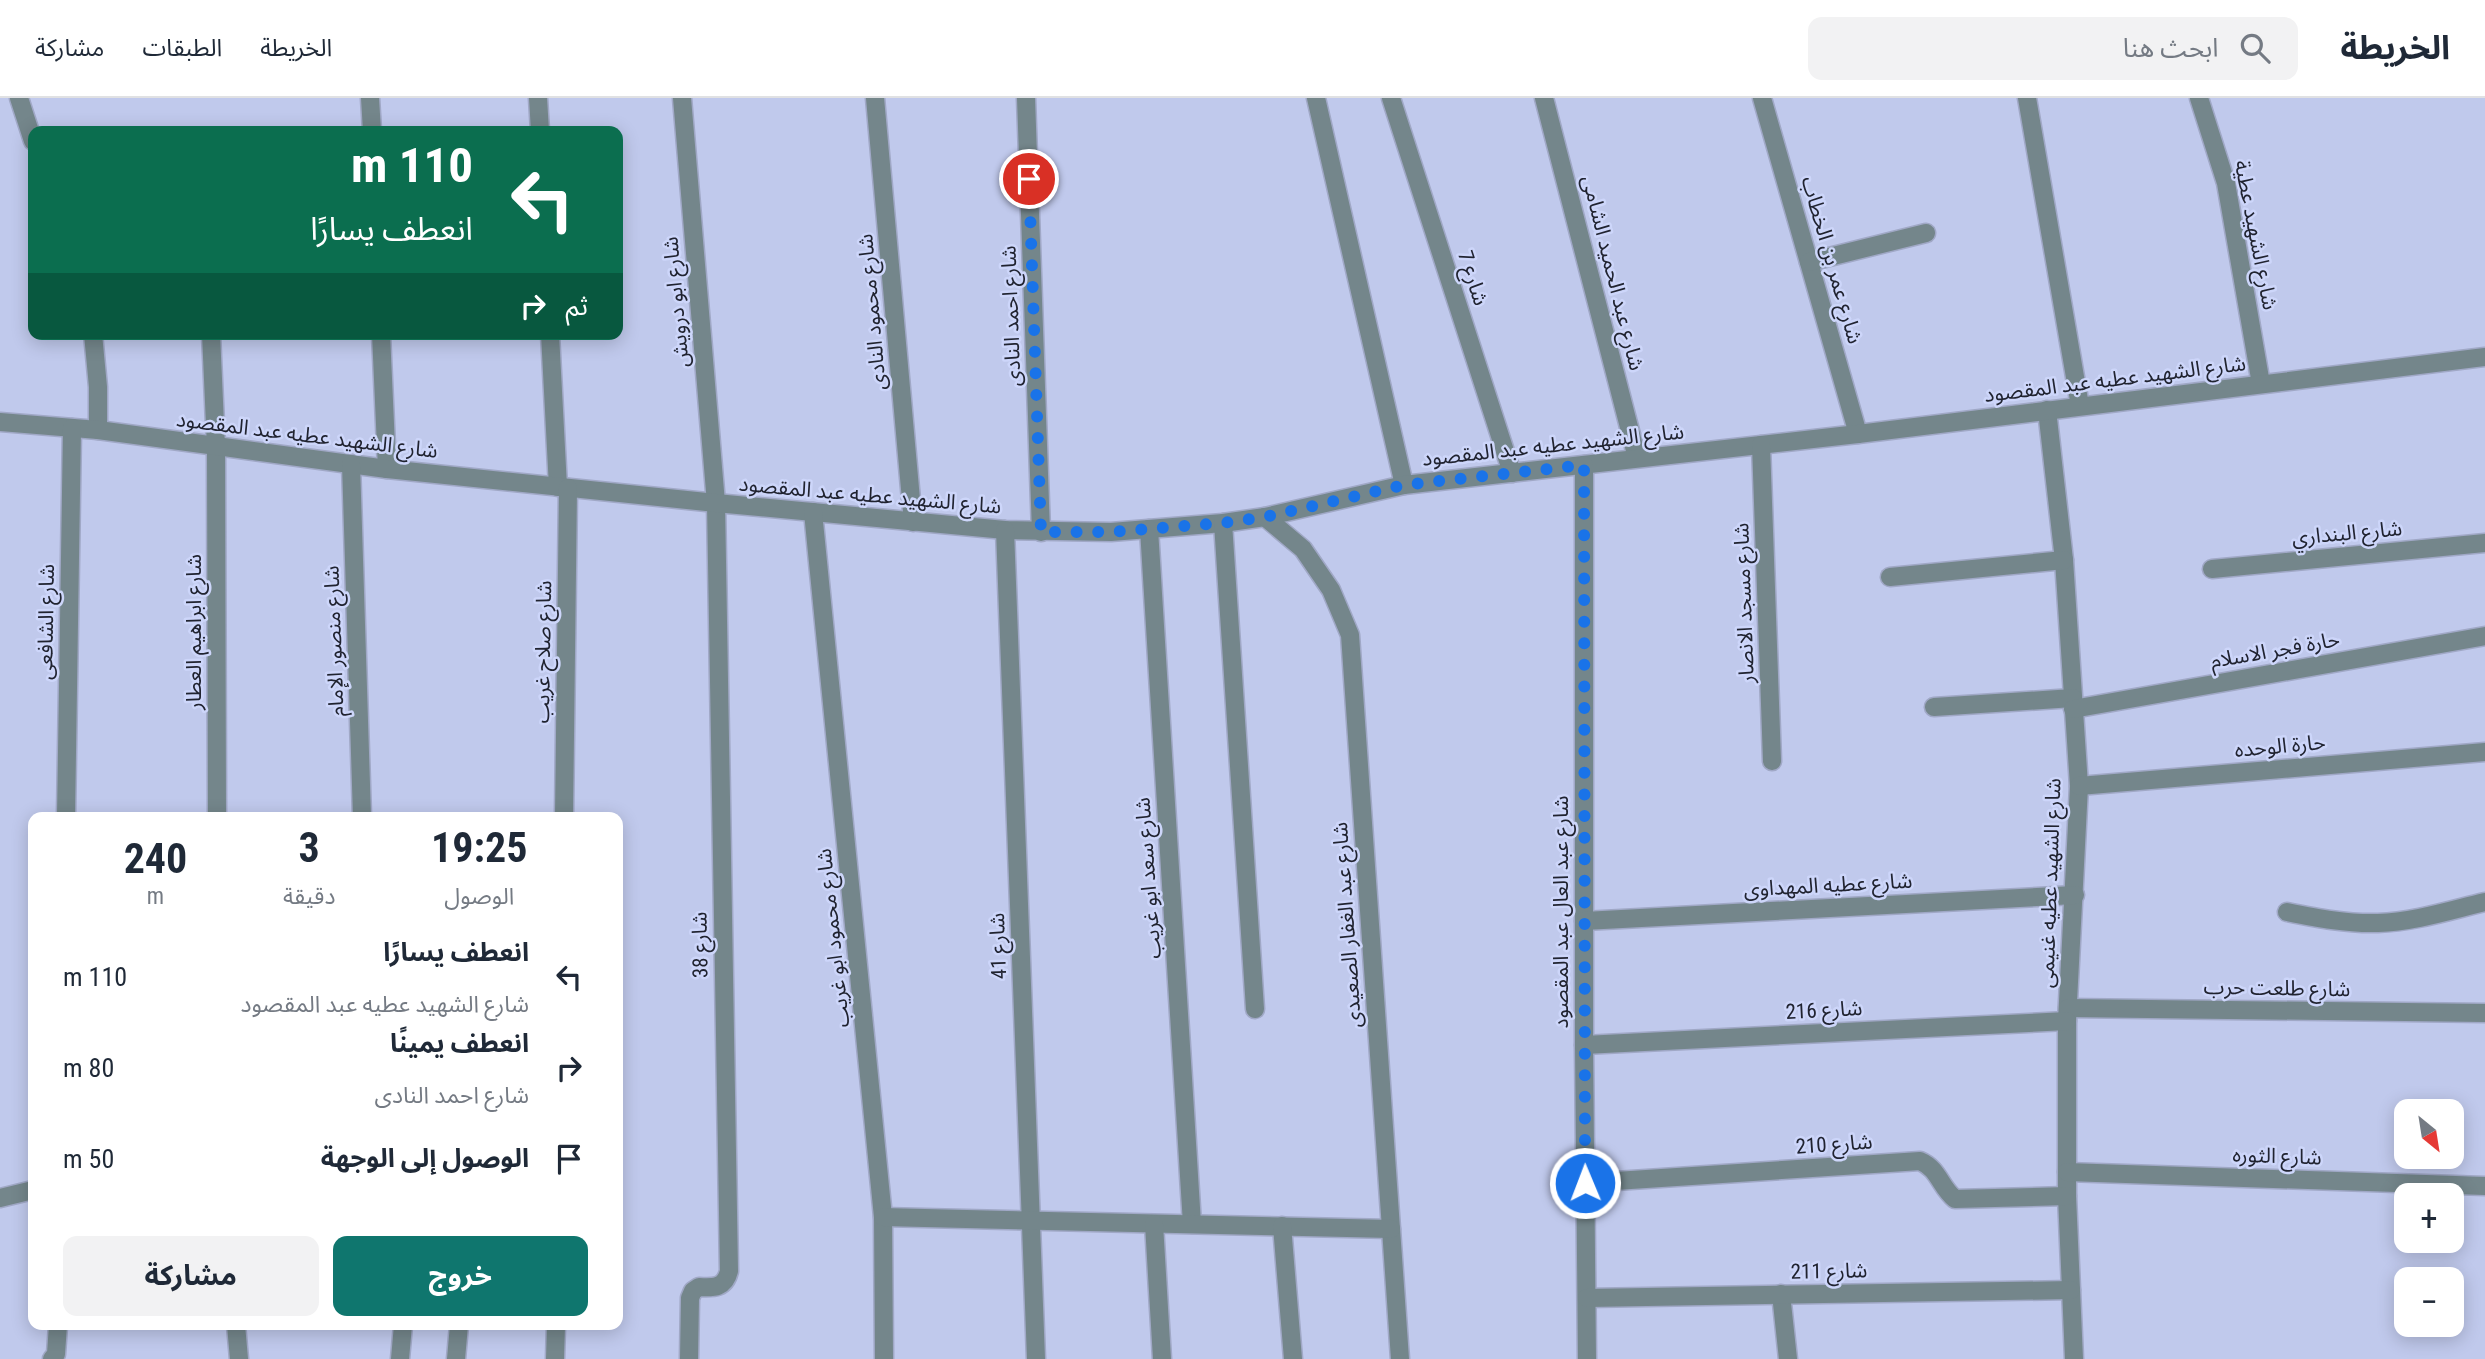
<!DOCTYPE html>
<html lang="ar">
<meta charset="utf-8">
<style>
:root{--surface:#fff;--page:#f2f2f3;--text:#1f2937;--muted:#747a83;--line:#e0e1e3;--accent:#0f766e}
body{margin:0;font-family:"Roboto Condensed","Noto Sans Arabic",sans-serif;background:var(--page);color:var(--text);direction:rtl;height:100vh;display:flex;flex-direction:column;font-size:26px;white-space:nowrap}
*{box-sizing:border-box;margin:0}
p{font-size:23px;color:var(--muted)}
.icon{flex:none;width:38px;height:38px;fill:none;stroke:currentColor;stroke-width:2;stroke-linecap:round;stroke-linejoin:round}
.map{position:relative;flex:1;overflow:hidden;direction:ltr}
.side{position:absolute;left:28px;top:714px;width:595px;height:518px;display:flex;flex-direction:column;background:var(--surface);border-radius:14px;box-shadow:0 4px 18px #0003;direction:rtl}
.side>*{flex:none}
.top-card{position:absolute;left:28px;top:28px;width:595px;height:214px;border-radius:14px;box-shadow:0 4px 18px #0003;direction:rtl;background:#0b6e4f;color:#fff;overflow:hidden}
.needle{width:46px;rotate:150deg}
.buttons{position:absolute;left:2394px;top:1001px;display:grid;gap:14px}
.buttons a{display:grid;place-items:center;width:70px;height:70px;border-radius:14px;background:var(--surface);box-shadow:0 4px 18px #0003;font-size:35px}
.pin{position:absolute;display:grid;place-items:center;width:60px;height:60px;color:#fff;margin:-30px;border:4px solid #fff;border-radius:50%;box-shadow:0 2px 7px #0007}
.me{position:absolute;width:77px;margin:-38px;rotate:359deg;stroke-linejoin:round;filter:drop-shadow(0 0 5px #0008)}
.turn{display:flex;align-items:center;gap:24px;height:147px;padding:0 35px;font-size:32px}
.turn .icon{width:91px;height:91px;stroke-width:2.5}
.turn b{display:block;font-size:49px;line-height:60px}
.then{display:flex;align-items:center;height:66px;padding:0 35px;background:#0003;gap:14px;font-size:26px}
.eta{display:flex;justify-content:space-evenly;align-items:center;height:119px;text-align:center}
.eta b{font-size:42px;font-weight:700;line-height:49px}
.primary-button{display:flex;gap:14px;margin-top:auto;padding:14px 35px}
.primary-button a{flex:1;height:80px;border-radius:14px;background:var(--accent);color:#fff;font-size:28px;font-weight:700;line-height:80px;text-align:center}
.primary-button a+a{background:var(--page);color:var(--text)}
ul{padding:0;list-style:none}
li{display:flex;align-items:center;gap:21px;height:91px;padding:0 35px}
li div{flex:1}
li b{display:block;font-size:26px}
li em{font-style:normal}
header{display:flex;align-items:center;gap:42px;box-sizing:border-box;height:98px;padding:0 35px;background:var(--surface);border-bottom:2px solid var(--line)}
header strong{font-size:33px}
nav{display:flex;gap:38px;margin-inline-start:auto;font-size:24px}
.search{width:490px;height:63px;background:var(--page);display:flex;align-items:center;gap:18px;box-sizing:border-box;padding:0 24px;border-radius:14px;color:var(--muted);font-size:26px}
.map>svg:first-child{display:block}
</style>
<header>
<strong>الخريطة</strong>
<div class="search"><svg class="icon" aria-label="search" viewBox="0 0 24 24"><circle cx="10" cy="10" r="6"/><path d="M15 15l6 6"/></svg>ابحث هنا</div>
<nav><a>الخريطة</a><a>الطبقات</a><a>مشاركة</a></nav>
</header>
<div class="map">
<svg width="2485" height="1261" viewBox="0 0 2485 1261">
<rect width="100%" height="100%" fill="#c0c9ec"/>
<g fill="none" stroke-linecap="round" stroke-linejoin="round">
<defs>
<g id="minor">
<polyline points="19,0 33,43"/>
<polyline points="370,0 372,33"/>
<polyline points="538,0 540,33"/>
<path d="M682,0L716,405L729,1173C725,1190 714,1190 699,1189L693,1193L690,1200L689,1261"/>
<polyline points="875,0 913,424"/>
<polyline points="1026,0 1041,434"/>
<polyline points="1316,0 1404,387"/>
<polyline points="1391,0 1512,375"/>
<polyline points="1544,0 1637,360"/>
<polyline points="1762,0 1858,336"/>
<polyline points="2027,0 2080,308"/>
<polyline points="2199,0 2226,85 2261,286"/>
<polyline points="1809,164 1926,135"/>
<polyline points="93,236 98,289 98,332"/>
<polyline points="211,236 216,349 217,719"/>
<polyline points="381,236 387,371"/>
<polyline points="550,236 558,389"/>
<polyline points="2047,312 2064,462 2079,688 2067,923 2067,1098 2074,1261"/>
<polyline points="0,324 98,332 387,371 716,405 1005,432 1111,434 1223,425 1265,419 1404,387 1858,336 2485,259"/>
<polyline points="1761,347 1772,663"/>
<polyline points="351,366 362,719"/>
<polyline points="1584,367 1584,947 1587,1261"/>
<polyline points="813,414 883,1119 884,1261"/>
<polyline points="1265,419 1303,451 1331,492 1350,537 1400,1261"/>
<polyline points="1223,425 1255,911"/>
<polyline points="1149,431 1192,1126"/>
<polyline points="1005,432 1036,1261"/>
<polyline points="2212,471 2485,445"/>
<polyline points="1890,479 2064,462"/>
<polyline points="1934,609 2073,600"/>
<polyline points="2073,611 2485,538"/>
<polyline points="2079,688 2485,654"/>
<polyline points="66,719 72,330"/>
<polyline points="564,719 568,390"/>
<path d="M2287,814C2317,820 2347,826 2378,825C2414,824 2451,812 2485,804"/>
<polyline points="1584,823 2075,797"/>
<polyline points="2068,910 2485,915"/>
<polyline points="1584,947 2067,923"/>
<polyline points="2067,1074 2485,1088"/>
<path d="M1585,1085L1920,1063C1939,1071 1940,1089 1955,1101L2067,1098"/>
<polyline points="0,1100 33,1092"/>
<polyline points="883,1119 1391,1131"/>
<polyline points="1154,1126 1162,1261"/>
<polyline points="1282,1128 1293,1261"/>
<polyline points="1781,1196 1788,1261"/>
<polyline points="1587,1200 2071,1192"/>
<polyline points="236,1227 239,1261"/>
<polyline points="52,1261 56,1256 58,1227"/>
<polyline points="400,1261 403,1227"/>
<polyline points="456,1261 459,1227"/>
<polyline points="555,1261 556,1227"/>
</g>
</defs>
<use href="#minor" stroke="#a0a8c6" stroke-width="21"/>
<use href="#minor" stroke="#74868b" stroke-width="18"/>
</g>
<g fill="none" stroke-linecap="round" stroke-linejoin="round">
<polyline stroke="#1a73e8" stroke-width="12" stroke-dasharray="0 21.6" points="1029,81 1041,434 1111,434 1223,425 1265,419 1404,387 1584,367 1585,1085"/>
</g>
<g text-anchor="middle" stroke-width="5" stroke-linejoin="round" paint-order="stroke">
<g font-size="21" fill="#202330" stroke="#cdd6fa">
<text transform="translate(2256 137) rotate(79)" y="7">شارع الشهيد عطية</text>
<text transform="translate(1832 162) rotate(74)" y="7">شارع عمر بن الخطاب</text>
<text transform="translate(1613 175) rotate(76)" y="7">شارع عبد الحميد الشامى</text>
<text transform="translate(1473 180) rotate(72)" y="7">شارع 7</text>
<text transform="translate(676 204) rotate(-95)" y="7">شارع ابو درويش</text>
<text transform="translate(872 214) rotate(-95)" y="7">شارع محمود النادى</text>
<text transform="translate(1011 218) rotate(-92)" y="7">شارع احمد النادى</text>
<text transform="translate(2115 281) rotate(-7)" y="7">شارع الشهيد عطيه عبد المقصود</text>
<text transform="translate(307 337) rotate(7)" y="7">شارع الشهيد عطيه عبد المقصود</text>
<text transform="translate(1553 347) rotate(-6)" y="7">شارع الشهيد عطيه عبد المقصود</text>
<text transform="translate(870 397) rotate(5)" y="7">شارع الشهيد عطيه عبد المقصود</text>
<text transform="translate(2347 435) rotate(-5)" y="7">شارع البنداري</text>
<text transform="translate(1744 505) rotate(-92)" y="7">شارع مسجد الانصار</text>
<text transform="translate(46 524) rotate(-89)" y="7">شارع الشافعى</text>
<text transform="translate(194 534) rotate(-90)" y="7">شارع ابراهيم العطار</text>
<text transform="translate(334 543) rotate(-92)" y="7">شارع منصور الإمام</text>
<text transform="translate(2275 552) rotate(-10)" y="7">حارة فجر الاسلام</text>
<text transform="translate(543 554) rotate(-89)" y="7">شارع صلاح غريب</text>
<text transform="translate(2280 648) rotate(-5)" y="7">حارة الوحده</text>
<text transform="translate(1148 780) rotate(-94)" y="7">شارع سعد ابو غريب</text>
<text transform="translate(2050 785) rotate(-88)" y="7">شارع الشهيد عطيه غنيمى</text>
<text transform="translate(1828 787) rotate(-3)" y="7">شارع عطيه المهداوى</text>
<text transform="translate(1561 814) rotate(-90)" y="7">شارع عبد العال عبد المقصود</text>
<text transform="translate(1347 827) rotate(-94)" y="7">شارع عبد الغفار الصعيدى</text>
<text transform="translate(833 840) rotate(-96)" y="7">شارع محمود ابو غريب</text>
<text transform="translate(700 847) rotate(-91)" y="7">شارع 38</text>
<text transform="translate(998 848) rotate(-92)" y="7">شارع 41</text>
<text transform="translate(2277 890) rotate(1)" y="7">شارع طلعت حرب</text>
<text transform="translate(1824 912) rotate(-3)" y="7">شارع 216</text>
<text transform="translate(1834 1046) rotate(-4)" y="7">شارع 210</text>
<text transform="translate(2277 1058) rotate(2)" y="7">شارع الثوره</text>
<text transform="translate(1829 1173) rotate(-1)" y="7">شارع 211</text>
</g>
</g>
</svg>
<div class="buttons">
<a><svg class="needle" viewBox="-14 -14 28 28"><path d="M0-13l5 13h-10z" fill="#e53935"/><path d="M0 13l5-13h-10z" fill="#747a83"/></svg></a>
<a>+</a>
<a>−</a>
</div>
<div class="pin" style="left:1029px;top:81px;background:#d93025"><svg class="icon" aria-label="arrive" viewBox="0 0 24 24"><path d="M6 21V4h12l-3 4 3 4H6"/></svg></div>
<svg class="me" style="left:1585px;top:1085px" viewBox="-20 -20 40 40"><circle r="17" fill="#1a73e8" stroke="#fff" stroke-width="3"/><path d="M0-11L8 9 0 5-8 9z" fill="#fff"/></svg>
<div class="top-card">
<div class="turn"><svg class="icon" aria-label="left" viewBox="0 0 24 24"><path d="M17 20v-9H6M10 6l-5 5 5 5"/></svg><div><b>110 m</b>انعطف يسارًا</div></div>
<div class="then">ثم<svg class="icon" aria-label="right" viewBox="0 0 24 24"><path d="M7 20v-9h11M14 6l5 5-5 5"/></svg></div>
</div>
<section class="side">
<div class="eta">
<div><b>19:25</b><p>الوصول</p></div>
<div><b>3</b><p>دقيقة</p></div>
<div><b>240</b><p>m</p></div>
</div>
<ul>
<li><svg class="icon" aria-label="left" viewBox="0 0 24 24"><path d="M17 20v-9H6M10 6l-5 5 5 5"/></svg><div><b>انعطف يسارًا</b><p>شارع الشهيد عطيه عبد المقصود</p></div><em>110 m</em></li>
<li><svg class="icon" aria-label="right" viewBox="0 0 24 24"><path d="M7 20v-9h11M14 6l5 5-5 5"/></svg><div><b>انعطف يمينًا</b><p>شارع احمد النادى</p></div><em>80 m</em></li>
<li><svg class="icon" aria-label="arrive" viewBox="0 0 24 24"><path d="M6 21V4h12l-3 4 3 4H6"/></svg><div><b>الوصول إلى الوجهة</b></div><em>50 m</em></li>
</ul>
<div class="primary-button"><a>خروج</a><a>مشاركة</a></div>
</section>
</div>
